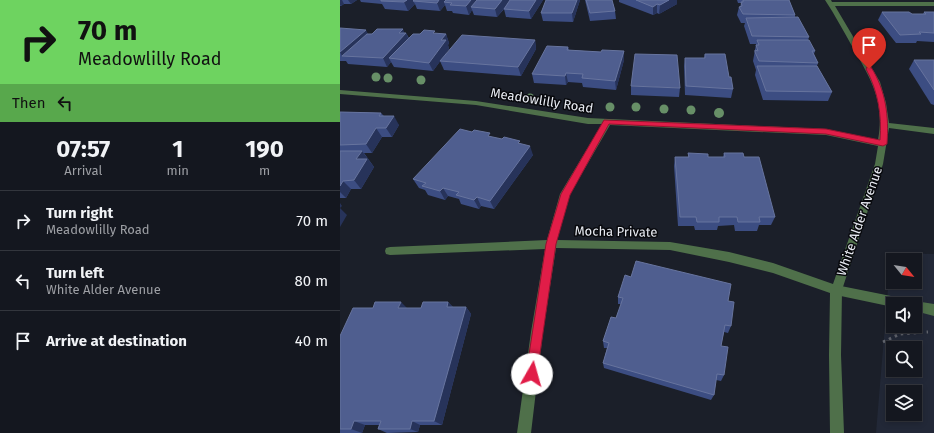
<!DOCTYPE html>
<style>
:root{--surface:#14171f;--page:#21242c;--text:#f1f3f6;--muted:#9d9fa4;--line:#33363d}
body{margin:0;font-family:"Fira Sans",sans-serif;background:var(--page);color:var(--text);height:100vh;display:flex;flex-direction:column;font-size:15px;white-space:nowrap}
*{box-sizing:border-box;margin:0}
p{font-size:13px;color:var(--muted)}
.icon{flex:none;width:22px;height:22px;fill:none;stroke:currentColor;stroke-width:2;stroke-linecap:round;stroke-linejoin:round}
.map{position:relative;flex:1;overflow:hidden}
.sheet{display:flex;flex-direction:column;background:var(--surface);width:340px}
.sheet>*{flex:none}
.top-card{background:#6ed360;color:#111;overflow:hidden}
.needle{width:26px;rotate:120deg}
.tools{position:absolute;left:546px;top:253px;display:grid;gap:8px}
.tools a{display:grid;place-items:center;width:36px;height:36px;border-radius:0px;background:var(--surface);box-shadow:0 2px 6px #0003,0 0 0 1px var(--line);font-size:20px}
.pin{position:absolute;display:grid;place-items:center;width:34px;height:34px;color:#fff;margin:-41px -17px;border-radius:50% 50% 50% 0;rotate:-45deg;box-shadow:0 0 4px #0007}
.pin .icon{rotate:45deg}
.me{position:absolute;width:44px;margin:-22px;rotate:7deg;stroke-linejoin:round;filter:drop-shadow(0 0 3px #0008)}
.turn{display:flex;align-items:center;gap:14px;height:84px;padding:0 12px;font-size:18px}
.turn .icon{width:52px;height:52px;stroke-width:2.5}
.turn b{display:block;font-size:28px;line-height:34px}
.then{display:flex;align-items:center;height:38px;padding:0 12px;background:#0003;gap:8px;font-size:15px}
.eta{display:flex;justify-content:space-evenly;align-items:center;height:68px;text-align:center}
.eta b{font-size:24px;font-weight:700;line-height:28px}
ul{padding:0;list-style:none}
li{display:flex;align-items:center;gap:12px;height:60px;padding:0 12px;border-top:1px solid var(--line)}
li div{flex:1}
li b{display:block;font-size:15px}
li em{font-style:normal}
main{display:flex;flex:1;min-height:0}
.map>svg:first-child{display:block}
</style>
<main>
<section class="sheet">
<div class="top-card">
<div class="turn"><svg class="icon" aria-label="right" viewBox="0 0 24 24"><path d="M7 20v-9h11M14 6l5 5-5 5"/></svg><div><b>70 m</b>Meadowlilly Road</div></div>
<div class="then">Then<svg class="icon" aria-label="left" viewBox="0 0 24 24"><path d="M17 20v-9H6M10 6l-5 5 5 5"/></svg></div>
</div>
<div class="eta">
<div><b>07:57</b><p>Arrival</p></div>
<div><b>1</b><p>min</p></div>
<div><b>190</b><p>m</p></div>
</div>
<ul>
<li><svg class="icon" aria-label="right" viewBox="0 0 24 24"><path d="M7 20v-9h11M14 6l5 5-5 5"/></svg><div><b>Turn right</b><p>Meadowlilly Road</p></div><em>70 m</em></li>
<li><svg class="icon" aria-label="left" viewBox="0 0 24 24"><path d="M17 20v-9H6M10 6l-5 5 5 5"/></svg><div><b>Turn left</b><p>White Alder Avenue</p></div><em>80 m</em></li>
<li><svg class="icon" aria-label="arrive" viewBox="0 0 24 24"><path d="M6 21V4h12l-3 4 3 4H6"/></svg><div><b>Arrive at destination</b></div><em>40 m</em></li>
</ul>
</section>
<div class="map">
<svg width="594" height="433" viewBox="0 0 594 433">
<rect width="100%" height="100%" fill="#1b1f29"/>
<path fill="#222837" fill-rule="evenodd" d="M551,253L594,254V433H536ZM553,260H575V282H553ZM553,304H575V326H553ZM553,348H575V370H553ZM553,392H575V414H553Z"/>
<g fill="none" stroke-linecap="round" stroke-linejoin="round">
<polyline stroke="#61646d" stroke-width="3" stroke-dasharray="2.5 4" stroke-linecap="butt" points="543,342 560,334 588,332"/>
<polygon fill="#4f704a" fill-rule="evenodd" points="496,285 566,299 571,302 575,301 594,304 594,316 575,311 575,304 553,304 553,307 496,295 492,294 490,290 492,286"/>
<path fill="#4f704a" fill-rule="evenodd" d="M485,0H491L492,2H594V6H495L540,82L546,103L549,123L594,128V134L549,128L543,164L502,290L501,355L504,433H490L489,355L490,293L433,273L389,262L330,250L216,248L203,332L191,433H177L191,332L205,249L50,255L46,254L45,251L46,248L50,247L207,240L220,194L262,124H248L136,105L0,94V90L136,101L248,118L486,129L538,140C545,102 531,79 513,48C504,32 495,15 485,0ZM270,125L486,135L538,146L535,164L493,284L433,263L389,252L330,242L217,240L230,194Z"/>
</g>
<g fill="#678f67">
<circle cx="36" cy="77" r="4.5"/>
<circle cx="48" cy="78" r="4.5"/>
<circle cx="81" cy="80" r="4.5"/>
<circle cx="190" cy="98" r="4.5"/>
<circle cx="270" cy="107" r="4.5"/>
<circle cx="296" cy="107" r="4.5"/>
<circle cx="324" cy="109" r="4.5"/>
<circle cx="351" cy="110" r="4.5"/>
<circle cx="379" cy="113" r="5"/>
</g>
<g fill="#3c4d82">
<polygon points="0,0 17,0 11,4 4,4 1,6 0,6"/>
<polygon points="20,0 203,0 191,19 166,17 164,9 165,8 157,17 134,15 132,10 129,15 113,13 112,11 107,11 105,5 100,11 77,9 75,4 68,11 45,9 42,4 21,2"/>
<polygon points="206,0 240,0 233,22 203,21 201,13"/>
<polygon points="245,0 272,0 275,11 276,19 250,21"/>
<polygon points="279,0 337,0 337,4 319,14 317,13 313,15 279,2"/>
<polygon points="397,0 449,0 455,15 455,17 469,37 468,40 475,51 474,54 478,63 477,66 492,92 488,101 423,100 415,75 416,70 413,61 416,44 410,44 404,26 405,23 401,23 397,15 399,7 400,7 401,3 398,3"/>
<polygon points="542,12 572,14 583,14 584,12 594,12 594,42 577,41 576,43 556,43 538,20"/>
<polygon points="0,28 28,34 66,33 69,38 80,34 106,34 109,43 108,45 109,49 93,71 54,67 51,62 47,67 8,64 6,61 0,61"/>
<polygon points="195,40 196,49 181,76 104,70 100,61"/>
<polygon points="228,47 229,50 261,52 284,51 284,60 276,90 243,87 242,83 228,82 226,85 194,83 192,74"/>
<polygon points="365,54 389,77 393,89 391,98 345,95 344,66 345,58 364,58"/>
<polygon points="574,60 594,60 594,105 591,104 569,69"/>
<polygon points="291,86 340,88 339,97 291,95"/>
<polygon points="0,112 41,113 44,116 59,125 52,137 42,137 32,153 24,153 34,167 21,189 11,189 6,198 0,198"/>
<polygon points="151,137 181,144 193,155 154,209 141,206 139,209 121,204 119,199 108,196 105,200 88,195 85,190 79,188 73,179"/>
<polygon points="348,153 368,157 383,157 384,153 404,157 435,217 431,225 419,225 417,231 395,231 394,225 378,226 377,230 355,230 354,226 338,226 334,166 335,157 348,157"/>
<polygon points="278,297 388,301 391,326 388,333 384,332 381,346 384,375 381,381 376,380 374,395 371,400 264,368 263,363 267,348 264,348 263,341 276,318 281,304 278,304"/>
<polygon points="108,302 113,307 126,307 131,314 102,425 80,425 78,432 47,433 38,429 39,425 25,425 22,433 0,433 0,336 67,308 81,308"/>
</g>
<g fill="#27335a">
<polygon points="0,0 2,0 4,4 1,6 0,5"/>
<polygon points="8,0 17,0 11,4"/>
<polygon points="67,0 79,0 73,1 75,4 68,11 64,2"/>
<polygon points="99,0 110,0 104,2 105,5 100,11 97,3"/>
<polygon points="131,0 141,0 131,7 132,10 129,15 126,6"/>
<polygon points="162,0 171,0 157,17 155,9"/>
<polygon points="196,0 203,0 191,19 189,11"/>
<polygon points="237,0 240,0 233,22 232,13"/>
<polygon points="329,0 337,0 337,4 319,14 320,5"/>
<polygon points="317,4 317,13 313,15 313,7"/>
<polygon points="63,29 65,34 66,33 70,42 49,58 51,62 47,67 43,58 59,33"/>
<polygon points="26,30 30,38 2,56 0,52"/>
<polygon points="106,34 109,43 108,45 109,49 93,71 89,63 101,40"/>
<polygon points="195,40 196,49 181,76 178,67"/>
<polygon points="284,51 284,60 276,90 275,81"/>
<polygon points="226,73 228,82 226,85 225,76"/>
<polygon points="54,116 59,125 52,137 46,128"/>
<polygon points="36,128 42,137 32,153 26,144"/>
<polygon points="190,146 193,155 154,209 150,201"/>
<polygon points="22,151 34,167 21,189 14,180 16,159"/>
<polygon points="3,181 11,189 6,198 0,192 0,186"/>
<polygon points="103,188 108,196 105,200 100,191"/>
<polygon points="137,197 141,206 139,209 134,200"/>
<polygon points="0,203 2,206 0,208 7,215 0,227"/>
<polygon points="61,302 68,309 58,308"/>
<polygon points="108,302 114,309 107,307"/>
<polygon points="126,307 131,314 102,425 94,421"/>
<polygon points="14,421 25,425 22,433 11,429"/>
<polygon points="72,421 80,425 78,432 70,429"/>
</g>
<g fill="#4f5e8f" stroke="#67749e">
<polygon points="41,0 67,0 64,2 41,1"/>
<polygon points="74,0 99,0 97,3 73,1"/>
<polygon points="106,0 131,0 126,6 110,5 112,3 104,2"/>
<polygon points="137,0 162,0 155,9 131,7"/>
<polygon points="170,0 196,0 189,11 164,9"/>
<polygon points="206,0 237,0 232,13 201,13"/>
<polygon points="246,0 272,0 275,11 250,13"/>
<polygon points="296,0 329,0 320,5 317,4 313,7"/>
<polygon points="403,0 449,0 455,15 403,14 399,7 402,6 401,2 403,2"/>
<polygon points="542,12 569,12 572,14 586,14 584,12 594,12 594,33 579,32 581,34 560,35"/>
<polygon points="458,17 469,37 412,36 406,18"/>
<polygon points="0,28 26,30 0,52"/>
<polygon points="37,29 63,29 59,33 66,33 43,58 2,56 27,34 32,34"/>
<polygon points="84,30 95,31 93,33 106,34 101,40 106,40 89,63 49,58 73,34 80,34"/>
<polygon points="122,35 195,40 178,67 100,61"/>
<polygon points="417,40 469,40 475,51 472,51 478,63 419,61 415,52 415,50 418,51 416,45 419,45"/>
<polygon points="207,46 228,47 227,50 261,52 262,50 284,51 275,81 242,78 243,74 226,73 225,76 192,74"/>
<polygon points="295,54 337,55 340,88 291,86"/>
<polygon points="365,54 385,54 389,77 391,77 393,89 346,86 345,58 365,58"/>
<polygon points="574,60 594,60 594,90"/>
<polygon points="417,66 477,66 492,92 426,91"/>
<polygon points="0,112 41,113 39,116 54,116 46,128 36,128 26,144 0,145"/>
<polygon points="120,129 132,132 134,130 150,133 148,136 162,139 164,137 180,141 178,143 190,146 150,201 137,197 134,200 116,195 119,192 103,188 100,191 82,186 86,183 73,179"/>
<polygon points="0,151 22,151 16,159 27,159 14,180 3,181 0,186"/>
<polygon points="348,153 368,154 368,157 385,157 384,153 403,153 404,157 419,157 435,217 419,217 420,222 398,222 397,217 379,217 379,222 357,222 356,217 340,217 335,157 349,157"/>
<polygon points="296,261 391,284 388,301 394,302 391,326 385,325 381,346 388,347 384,375 377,374 374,395 263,363 269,343 263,341 271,317 276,318 283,298 278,297 285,275 291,277"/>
<polygon points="35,302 61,302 58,308 81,308 83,302 108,302 107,307 126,307 94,421 72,421 70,429 38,429 41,421 14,421 11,429 0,429 0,336 13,308 33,308"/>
</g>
<path fill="#e11d48" stroke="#92132f" d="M527,67H531C546,91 549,116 547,144L543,146L486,134L269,124L230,195L216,244L197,374L196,378L192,379L187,378L186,374L206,244L221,194L264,120L486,129L540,140C542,115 538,91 526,69Z"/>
<g text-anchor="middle" stroke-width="3" stroke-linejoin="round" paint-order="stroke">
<g font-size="13" fill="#e9ecf3" stroke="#08090d">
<text transform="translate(202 100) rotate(9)" y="5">Meadowlilly Road</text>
<text transform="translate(519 221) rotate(-71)" y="5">White Alder Avenue</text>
<text transform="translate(276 231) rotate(1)" y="5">Mocha Private</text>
</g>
</g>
</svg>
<div class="tools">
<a><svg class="needle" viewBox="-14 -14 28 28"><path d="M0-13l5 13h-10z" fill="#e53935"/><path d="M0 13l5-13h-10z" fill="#9d9fa4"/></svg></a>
<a><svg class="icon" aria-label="sound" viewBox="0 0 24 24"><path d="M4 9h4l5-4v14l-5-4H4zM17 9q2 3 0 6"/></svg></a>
<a><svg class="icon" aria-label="search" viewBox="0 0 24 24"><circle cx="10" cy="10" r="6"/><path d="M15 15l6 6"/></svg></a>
<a><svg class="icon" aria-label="layers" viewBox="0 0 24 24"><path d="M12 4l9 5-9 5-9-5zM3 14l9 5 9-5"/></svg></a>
</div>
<div class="pin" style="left:529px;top:69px;background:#d93025"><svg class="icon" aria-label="arrive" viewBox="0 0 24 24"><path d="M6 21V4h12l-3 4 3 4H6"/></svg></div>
<svg class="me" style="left:192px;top:374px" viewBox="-20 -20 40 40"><circle r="19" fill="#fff"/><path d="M0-13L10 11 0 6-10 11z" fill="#e11d48"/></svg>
</div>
</main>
